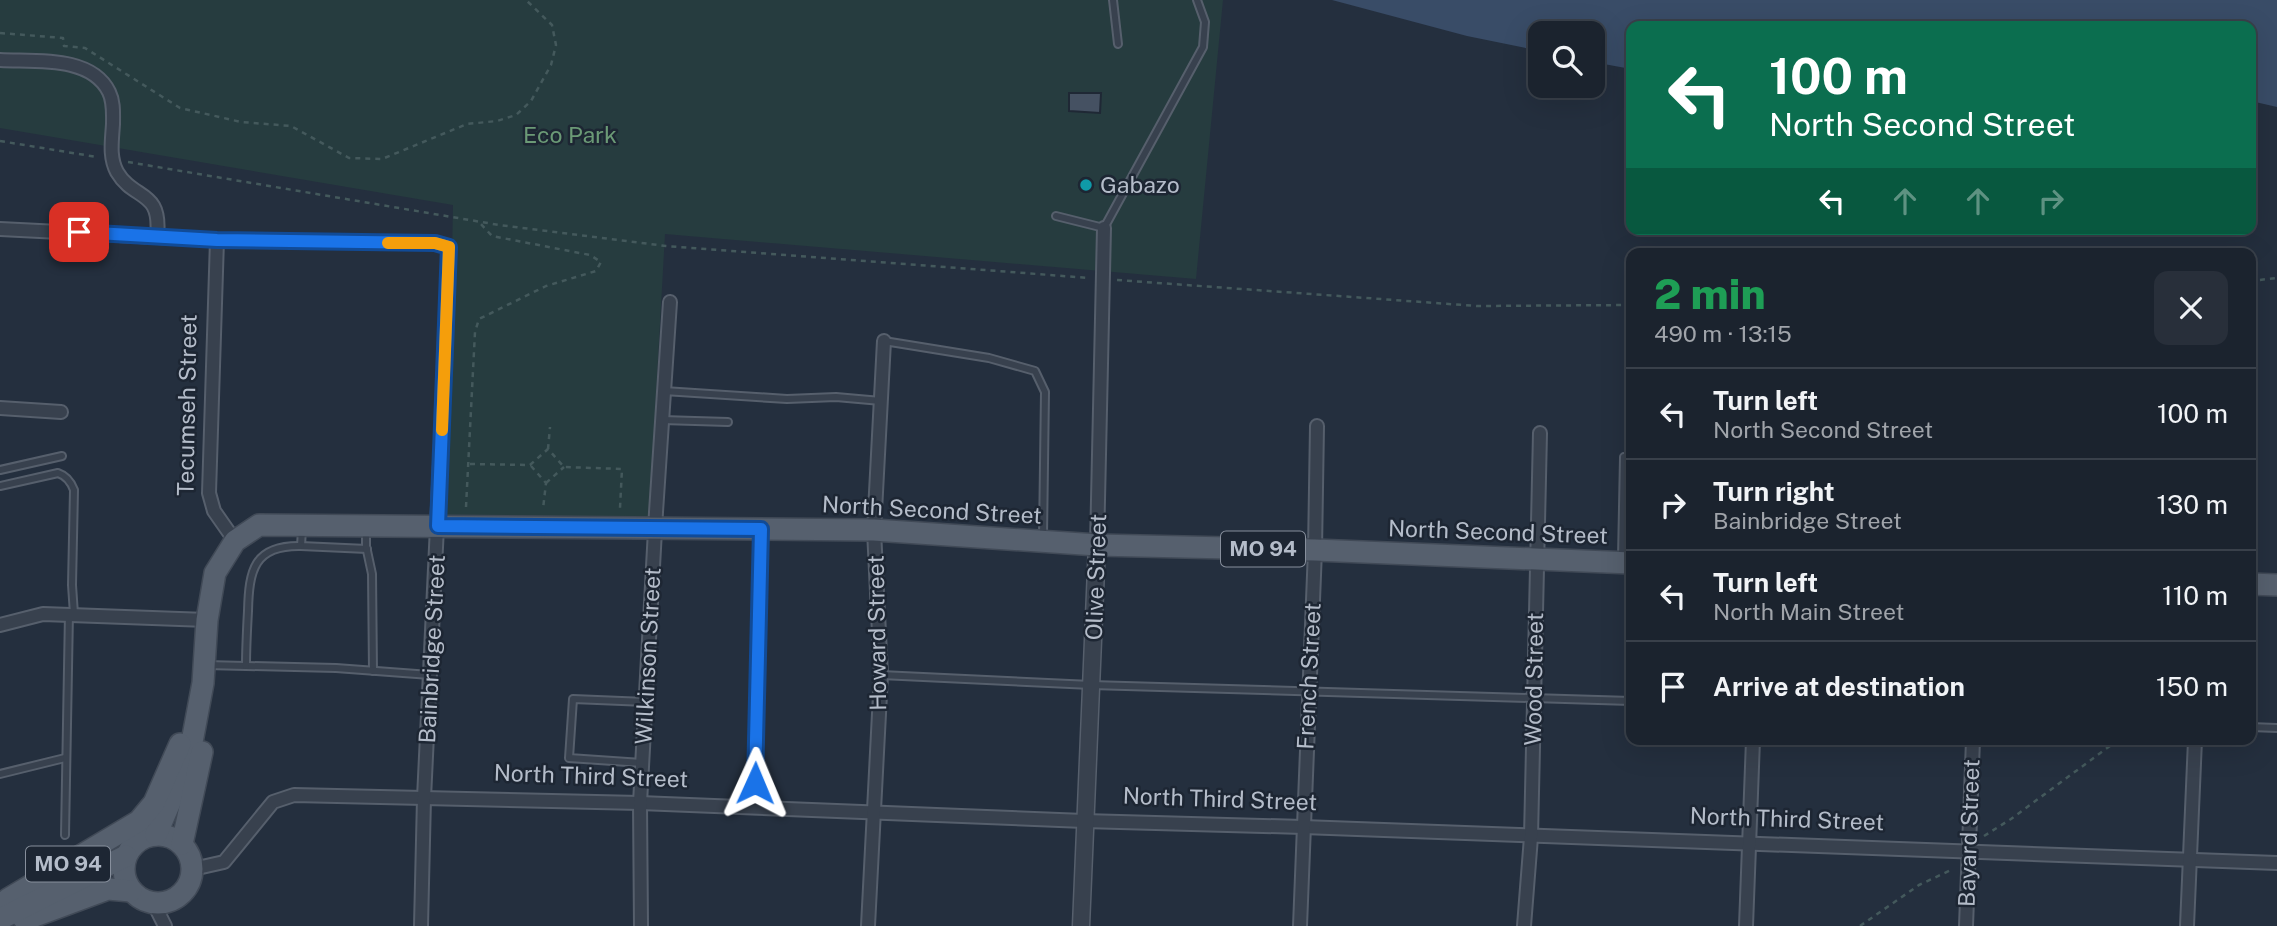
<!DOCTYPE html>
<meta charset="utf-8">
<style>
:root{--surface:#1b232e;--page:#282f3a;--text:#f1f3f6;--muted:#a0a4aa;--line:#39404a}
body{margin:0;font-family:"Public Sans",sans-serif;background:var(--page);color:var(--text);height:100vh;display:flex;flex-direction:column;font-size:26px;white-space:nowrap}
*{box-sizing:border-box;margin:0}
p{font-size:23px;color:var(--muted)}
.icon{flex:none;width:38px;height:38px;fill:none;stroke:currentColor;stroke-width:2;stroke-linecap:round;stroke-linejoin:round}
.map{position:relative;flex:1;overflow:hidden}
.panel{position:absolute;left:1626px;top:248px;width:630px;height:497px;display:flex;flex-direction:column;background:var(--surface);border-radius:14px;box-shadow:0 7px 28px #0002,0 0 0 2px var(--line)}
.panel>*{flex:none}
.guide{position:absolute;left:1626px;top:21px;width:630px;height:214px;border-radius:14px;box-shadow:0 7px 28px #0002,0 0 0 2px var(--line);background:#0b6e4f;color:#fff;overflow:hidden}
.fabs{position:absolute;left:1528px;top:21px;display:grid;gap:14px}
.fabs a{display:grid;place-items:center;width:77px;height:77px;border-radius:14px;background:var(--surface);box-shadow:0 7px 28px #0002,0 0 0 2px var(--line);font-size:35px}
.pin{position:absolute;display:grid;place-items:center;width:60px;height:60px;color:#fff;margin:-30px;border-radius:14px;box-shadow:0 4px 10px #0006}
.me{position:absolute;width:77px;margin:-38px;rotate:1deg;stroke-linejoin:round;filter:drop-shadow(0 0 5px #0008)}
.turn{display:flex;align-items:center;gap:24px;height:147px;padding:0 28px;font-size:32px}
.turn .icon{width:91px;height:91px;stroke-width:2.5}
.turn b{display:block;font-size:49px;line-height:60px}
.lanes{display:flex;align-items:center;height:66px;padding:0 28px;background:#0003;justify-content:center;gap:35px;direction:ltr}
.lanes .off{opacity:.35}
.round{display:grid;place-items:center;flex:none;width:74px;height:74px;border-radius:14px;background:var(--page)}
.overview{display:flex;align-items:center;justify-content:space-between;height:119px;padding:0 28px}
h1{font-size:42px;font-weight:800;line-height:52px;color:#1e9e55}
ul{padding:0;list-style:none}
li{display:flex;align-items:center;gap:21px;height:91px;padding:0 28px;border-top:2px solid var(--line)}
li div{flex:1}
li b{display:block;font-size:26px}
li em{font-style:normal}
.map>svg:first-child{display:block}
</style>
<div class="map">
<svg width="2277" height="926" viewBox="0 0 2277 926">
<rect width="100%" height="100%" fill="#242f3e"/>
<polygon fill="#263c3f" points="0,0 1223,0 1196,279 665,234 649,521 447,516 453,205 0,128"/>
<polygon fill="#394c67" points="1332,0 2277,0 2277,107 2251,101 2250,26 1631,26 1631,69 1593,62 1592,33 1540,33 1540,51 1467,36"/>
<g fill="#455162" stroke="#1f2835" stroke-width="2">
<polygon points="1069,93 1101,93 1100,113 1069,111"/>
<circle cx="1086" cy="185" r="7"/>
</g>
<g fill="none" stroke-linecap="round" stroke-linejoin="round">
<defs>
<g id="service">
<polyline points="1113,0 1118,44"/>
<polyline points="1056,216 1104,228 1203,47 1205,22 1197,0"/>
<polyline points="217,240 435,243 449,247 441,442"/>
<polyline points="884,341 989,358 1035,371 1045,392 1043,536"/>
<polyline points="664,391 787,399 836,397 881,401"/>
<polyline points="662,420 728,422"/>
<polyline points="0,470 62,456"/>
<path d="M0,486L58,473C67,476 71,482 74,490L72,585L74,614"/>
<polyline points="302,529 301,546 367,549"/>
<polyline points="366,530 366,546 372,574 373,671"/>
<polyline points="1622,558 1624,457"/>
<polyline points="206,665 336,668 430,675"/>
<path d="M246,666C246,648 247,629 248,611C249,570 254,545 301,546"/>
<polyline points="881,675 1091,685 1631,701"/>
<polyline points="2250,727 2277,728"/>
<polyline points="642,763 569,758 573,699 646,702"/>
<polyline points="0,774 65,758"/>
<polyline points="754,807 761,534"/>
<polyline points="65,835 69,613"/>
</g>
<g id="minor">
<path d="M0,60C34,62 91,55 109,92C114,102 113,114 113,124C112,141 109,157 117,172C134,201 162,189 157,236"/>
<polyline points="0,229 217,240 209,493 214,511 235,541"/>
<polyline points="0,408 61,412"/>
<polyline points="1097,545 1104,228"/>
<polyline points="0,625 43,614 207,620"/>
<polyline points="193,869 224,862 273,802 294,795 640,803 1084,821 1303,827 2277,863"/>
<polyline points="154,904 165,926"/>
<polyline points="421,926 424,798 441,443"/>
<polyline points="641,926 640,803 656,512 670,302"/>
<polyline points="868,926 881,675 874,530 884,341"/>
<polyline points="1300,926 1315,550 1317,426"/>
<polyline points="1524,926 1531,837 1540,433"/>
<polyline points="1746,926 1753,740"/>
<polyline points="1966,926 1973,740"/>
<polyline points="2187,926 2195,740"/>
</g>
<polyline id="tertiary" points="1081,926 1097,545"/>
<g id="primary">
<polyline points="2250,584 2277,585"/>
<circle cx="158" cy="869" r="34"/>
<polyline points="156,835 189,758 203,683 207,620 215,573 235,541 259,525 874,530 1097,545 1315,550 1631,563"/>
<polyline points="182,844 202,752"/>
<polyline points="0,909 8,899 139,821 154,803 180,744"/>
<polyline points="23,918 35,916 108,889 131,891"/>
<polyline points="0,919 126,856"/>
</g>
</defs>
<use href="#service" stroke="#565f6c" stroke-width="10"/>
<use href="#minor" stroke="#565f6c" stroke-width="16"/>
<use href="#tertiary" stroke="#565f6c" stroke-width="19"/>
<use href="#primary" stroke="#414a57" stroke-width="24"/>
<g stroke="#44595c" stroke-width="2.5" stroke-dasharray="5 5" stroke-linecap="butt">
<polyline points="0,33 63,38 64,46 85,48 180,108 241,122 291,126 349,158 382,159 467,124 497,121 516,115 531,101 551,65 556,45 552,25 526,0"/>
<polyline points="0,141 97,157"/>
<polyline points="128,162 499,225 666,246 1090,278"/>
<polyline points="1117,280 1477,306 1631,305"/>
<polyline points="2250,281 2277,278"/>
<polyline points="548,449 550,427"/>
<polyline points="470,464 530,465 548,449 564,467 622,469 620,508"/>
<polyline points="531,466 546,483 543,509"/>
<polyline points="546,483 564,467"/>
<polyline points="466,507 475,332 479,319 546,286 596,271 601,262 590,255 492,236 479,222"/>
<polyline points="1984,836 2011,819 2118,740"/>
<polyline points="1860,926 1919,885 1953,869"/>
</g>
<use href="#service" stroke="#38414e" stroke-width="6"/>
<use href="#minor" stroke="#38414e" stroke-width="12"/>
<use href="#tertiary" stroke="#38414e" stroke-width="16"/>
<use href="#primary" stroke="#56606e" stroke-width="21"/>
</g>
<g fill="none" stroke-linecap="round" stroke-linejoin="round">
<defs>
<polyline id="route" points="79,232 217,240 435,243 449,247 438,526 761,529 755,783"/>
</defs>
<use href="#route" stroke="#114b97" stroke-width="18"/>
<use href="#route" stroke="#1a73e8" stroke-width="12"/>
<polyline stroke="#f59e0b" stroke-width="12" points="388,243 435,243 449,247 442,430"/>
</g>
<circle fill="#0f9aa8" stroke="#1d2633" stroke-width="2.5" cx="1086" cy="185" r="7"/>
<g text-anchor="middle" stroke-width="5" stroke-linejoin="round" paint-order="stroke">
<g fill="#1d2633" stroke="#878f9c" stroke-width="2">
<rect x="1221" y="531.5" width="84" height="35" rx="5"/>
<rect x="26" y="846.5" width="84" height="35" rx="5"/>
</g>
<g font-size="21" font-weight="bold" fill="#b4bcc9">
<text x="1263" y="556">MO 94</text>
<text x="68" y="871">MO 94</text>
</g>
<g font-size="23" fill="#6b9a76" stroke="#1d2633">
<text x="570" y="143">Eco Park</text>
</g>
<g font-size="23" fill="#b4bcc9" stroke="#1d2633" text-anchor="start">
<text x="1100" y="193">Gabazo</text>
</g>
<g font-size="23" fill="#b4bcc9" stroke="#1d2633">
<text transform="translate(187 405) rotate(-89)" y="8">Tecumseh Street</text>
<text transform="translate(932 510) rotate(3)" y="8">North Second Street</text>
<text transform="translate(1498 532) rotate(2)" y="8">North Second Street</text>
<text transform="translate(1096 577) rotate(-88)" y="8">Olive Street</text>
<text transform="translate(877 633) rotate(-91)" y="8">Howard Street</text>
<text transform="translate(432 649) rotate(-87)" y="8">Bainbridge Street</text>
<text transform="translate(648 656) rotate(-87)" y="8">Wilkinson Street</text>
<text transform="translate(1309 676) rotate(-87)" y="8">French Street</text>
<text transform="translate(1534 679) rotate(-89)" y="8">Wood Street</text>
<text transform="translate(591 776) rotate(2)" y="8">North Third Street</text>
<text transform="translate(1220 799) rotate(2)" y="8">North Third Street</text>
<text transform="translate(1787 819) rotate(2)" y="8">North Third Street</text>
<text transform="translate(1969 833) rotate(-88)" y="8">Bayard Street</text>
</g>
</g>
</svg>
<div class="fabs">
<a><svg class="icon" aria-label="search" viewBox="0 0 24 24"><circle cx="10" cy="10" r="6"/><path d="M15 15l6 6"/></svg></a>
</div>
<div class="pin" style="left:79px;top:232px;background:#d93025"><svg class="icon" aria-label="arrive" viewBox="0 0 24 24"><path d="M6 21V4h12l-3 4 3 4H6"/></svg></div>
<svg class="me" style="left:755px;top:783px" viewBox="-20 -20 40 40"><path d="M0-17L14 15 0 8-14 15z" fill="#1a73e8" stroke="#fff" stroke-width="4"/></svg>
<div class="guide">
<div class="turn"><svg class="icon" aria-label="left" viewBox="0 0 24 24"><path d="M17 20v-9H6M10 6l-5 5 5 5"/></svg><div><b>100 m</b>North Second Street</div></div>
<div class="lanes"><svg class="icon" aria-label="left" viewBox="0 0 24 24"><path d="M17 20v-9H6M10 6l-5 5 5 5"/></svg><svg class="icon off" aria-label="ahead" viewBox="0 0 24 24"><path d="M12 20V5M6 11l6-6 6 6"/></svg><svg class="icon off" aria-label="ahead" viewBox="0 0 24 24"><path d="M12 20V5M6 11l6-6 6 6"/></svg><svg class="icon off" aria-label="right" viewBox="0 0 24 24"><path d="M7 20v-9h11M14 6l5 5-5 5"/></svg></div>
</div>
<section class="panel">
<div class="overview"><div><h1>2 min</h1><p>490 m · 13:15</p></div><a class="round"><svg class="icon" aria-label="close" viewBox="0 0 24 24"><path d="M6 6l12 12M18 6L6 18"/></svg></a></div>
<ul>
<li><svg class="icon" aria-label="left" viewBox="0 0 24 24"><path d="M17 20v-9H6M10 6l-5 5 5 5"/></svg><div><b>Turn left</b><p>North Second Street</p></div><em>100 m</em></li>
<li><svg class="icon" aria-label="right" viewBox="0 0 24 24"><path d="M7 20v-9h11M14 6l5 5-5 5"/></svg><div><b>Turn right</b><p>Bainbridge Street</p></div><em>130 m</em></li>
<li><svg class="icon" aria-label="left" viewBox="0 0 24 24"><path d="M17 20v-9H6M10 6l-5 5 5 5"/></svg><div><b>Turn left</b><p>North Main Street</p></div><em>110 m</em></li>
<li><svg class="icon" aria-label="arrive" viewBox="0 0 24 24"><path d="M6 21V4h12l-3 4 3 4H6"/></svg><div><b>Arrive at destination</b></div><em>150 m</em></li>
</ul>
</section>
</div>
